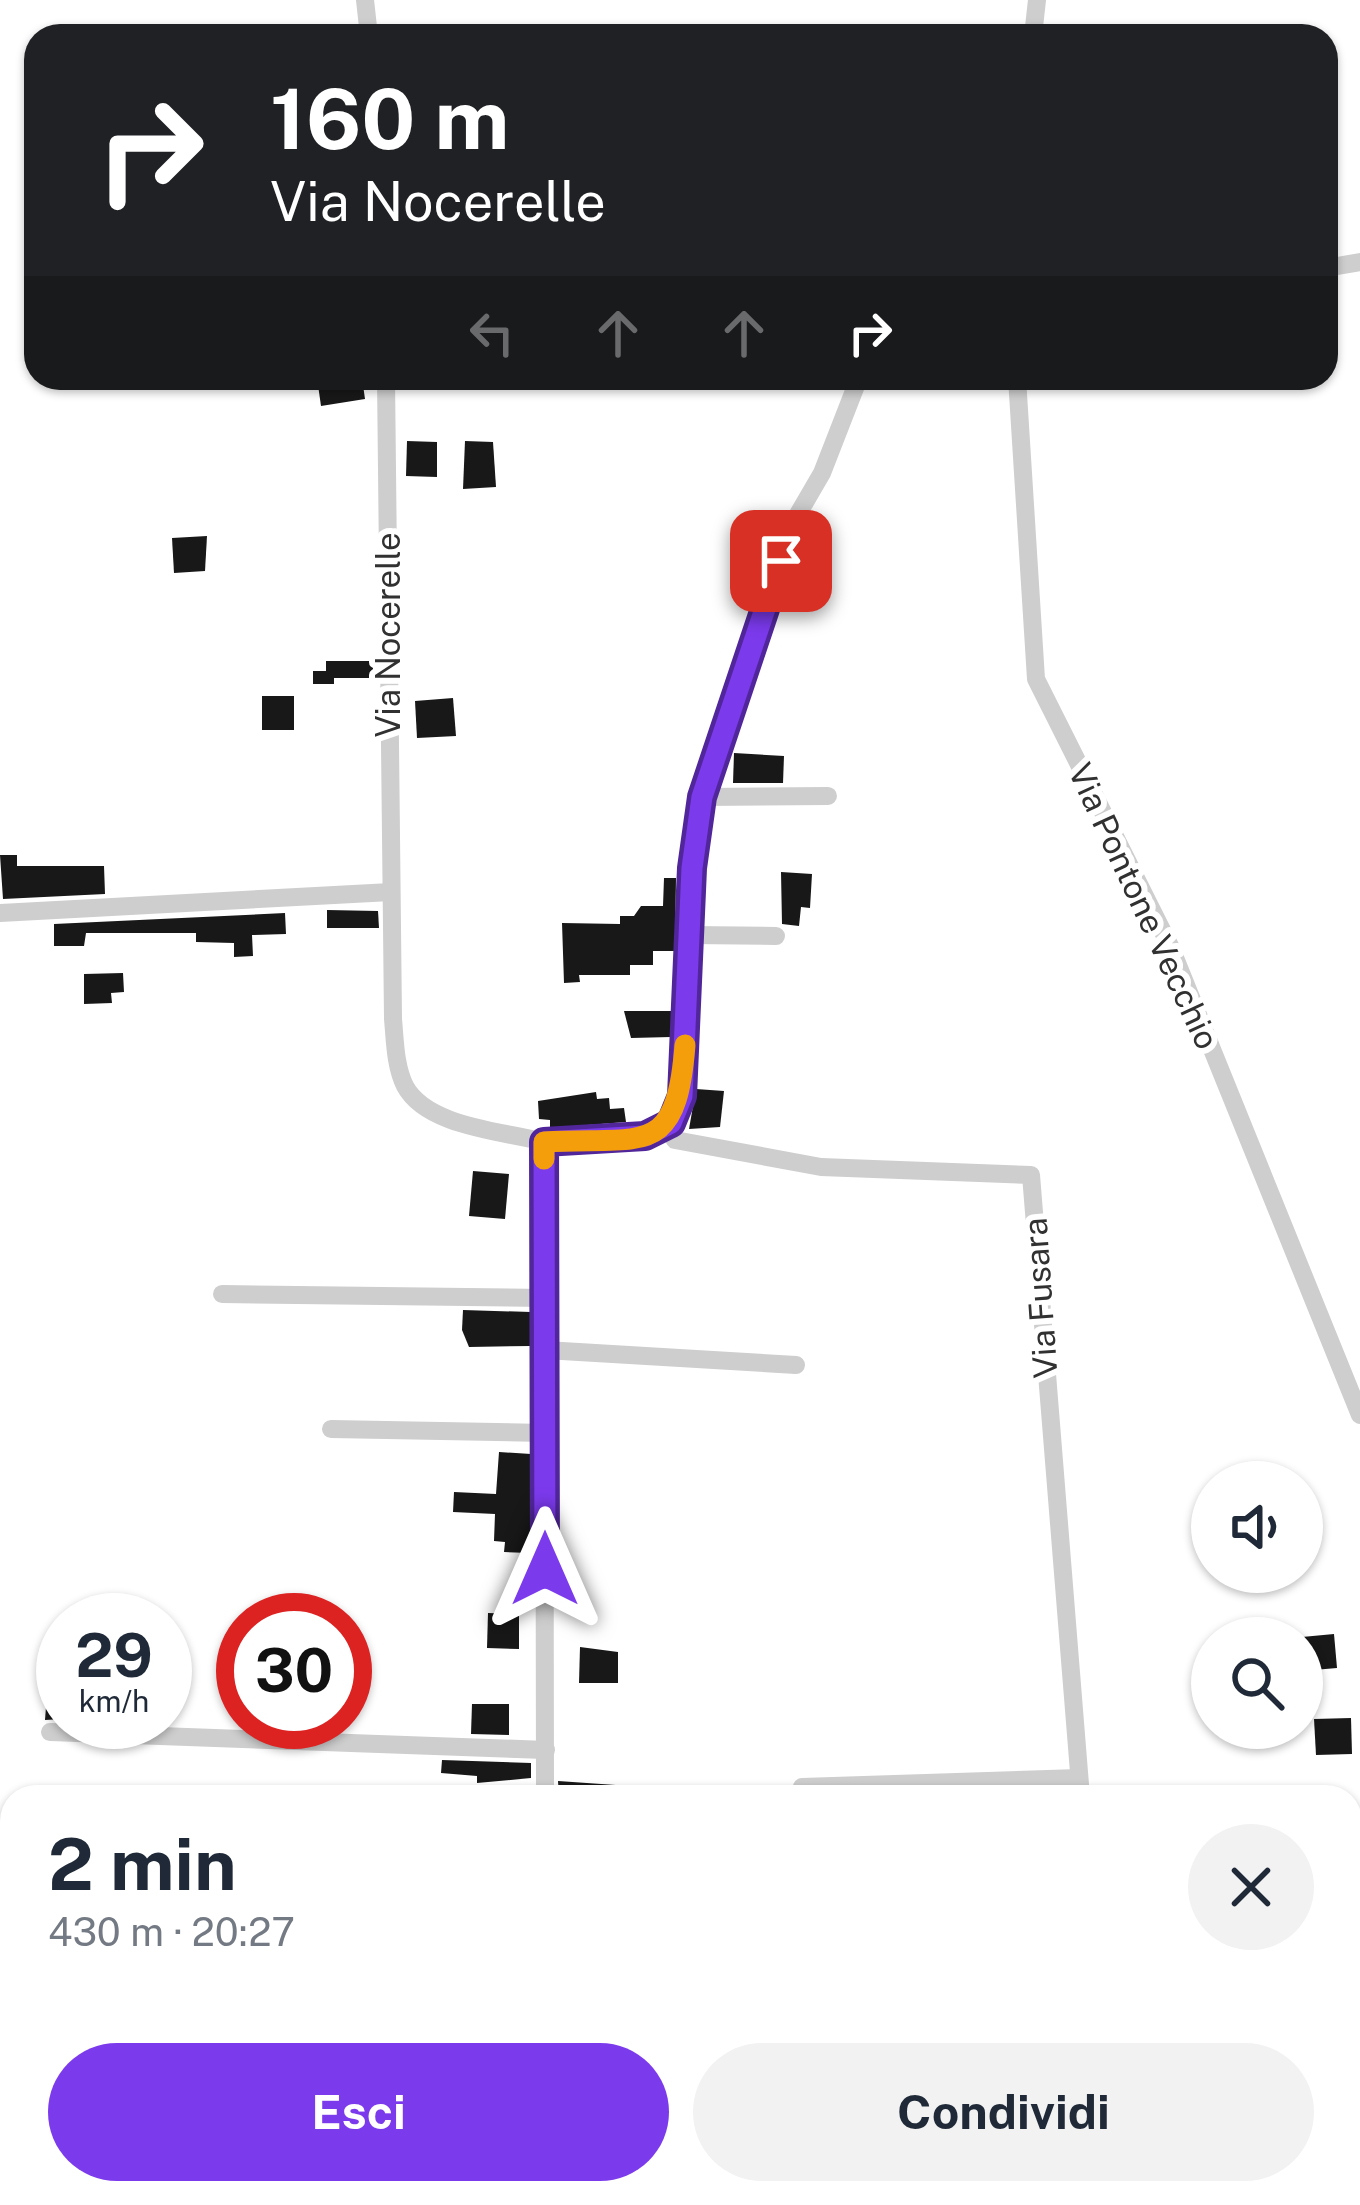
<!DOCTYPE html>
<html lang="it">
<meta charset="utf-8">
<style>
:root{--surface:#fff;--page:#f2f2f3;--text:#1f2937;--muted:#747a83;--accent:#7c3aed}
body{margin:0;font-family:"Public Sans",sans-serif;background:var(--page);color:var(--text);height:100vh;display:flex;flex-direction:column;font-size:45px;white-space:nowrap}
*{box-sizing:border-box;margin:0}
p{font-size:39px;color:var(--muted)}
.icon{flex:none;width:66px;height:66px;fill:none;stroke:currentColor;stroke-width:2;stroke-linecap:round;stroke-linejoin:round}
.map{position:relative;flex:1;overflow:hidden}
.panel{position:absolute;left:0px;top:1785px;width:1362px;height:420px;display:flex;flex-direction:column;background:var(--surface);border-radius:36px 36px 0 0;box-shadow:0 3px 9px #0004}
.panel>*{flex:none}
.hud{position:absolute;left:24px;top:24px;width:1314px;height:366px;border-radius:36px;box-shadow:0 3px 9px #0004;background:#202124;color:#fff;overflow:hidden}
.controls{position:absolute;left:1191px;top:1461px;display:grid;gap:24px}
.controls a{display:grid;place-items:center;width:132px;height:132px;border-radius:50%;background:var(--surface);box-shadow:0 3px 9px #0004;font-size:60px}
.speed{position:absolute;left:36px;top:1593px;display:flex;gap:24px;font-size:60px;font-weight:700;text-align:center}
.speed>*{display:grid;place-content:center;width:156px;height:156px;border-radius:50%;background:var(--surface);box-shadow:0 3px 9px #0004;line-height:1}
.speed small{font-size:30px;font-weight:400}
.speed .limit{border:18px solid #d22;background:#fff;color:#111}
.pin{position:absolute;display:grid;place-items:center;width:102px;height:102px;color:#fff;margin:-51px;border-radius:24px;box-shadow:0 6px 18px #0006}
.me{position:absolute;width:132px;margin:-66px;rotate:0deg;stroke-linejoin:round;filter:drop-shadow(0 0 9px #0008)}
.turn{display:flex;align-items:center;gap:42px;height:252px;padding:0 48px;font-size:54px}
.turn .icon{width:156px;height:156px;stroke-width:2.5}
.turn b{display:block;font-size:84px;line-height:102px}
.lanes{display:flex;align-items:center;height:114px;padding:0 48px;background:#0003;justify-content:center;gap:60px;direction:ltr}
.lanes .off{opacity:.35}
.round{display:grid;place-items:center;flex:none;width:126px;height:126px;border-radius:63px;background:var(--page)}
.headline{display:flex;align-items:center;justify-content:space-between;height:204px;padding:0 48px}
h1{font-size:72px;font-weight:700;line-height:90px}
.button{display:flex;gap:24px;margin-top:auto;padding:24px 48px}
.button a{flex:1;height:138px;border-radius:72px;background:var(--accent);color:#fff;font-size:48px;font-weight:700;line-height:138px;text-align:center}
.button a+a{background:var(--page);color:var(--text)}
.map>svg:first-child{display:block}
</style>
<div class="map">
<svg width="1360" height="2205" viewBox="0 0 1360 2205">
<rect width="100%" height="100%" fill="#fff"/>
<g fill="#181818">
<polygon points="317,378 362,378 365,399 321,406"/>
<polygon points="407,441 437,442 437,477 406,476"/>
<polygon points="465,441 493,442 496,487 463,489"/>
<polygon points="207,536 205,571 174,573 172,538"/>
<polygon points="326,661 373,661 373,678 334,678 334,684 313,684 313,671 326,671"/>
<rect x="262" y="696" width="32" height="34"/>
<polygon points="453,698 456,736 417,738 415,701"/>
<polygon points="734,753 784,756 783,783 733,783"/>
<polygon points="0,855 17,855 17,866 104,866 105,894 3,899"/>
<polygon points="781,872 812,874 810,908 801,907 799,926 782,924"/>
<polygon points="664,878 676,878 675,951 653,951 653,965 630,965 630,975 579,975 580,982 564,983 562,923 620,924 620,916 634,916 641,906 663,906"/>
<polygon points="327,910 378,911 379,928 327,928"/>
<polygon points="285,913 286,934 252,935 253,956 234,957 234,943 196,942 196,933 86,933 84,946 54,946 54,924"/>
<polygon points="123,973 124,992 111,993 112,1003 84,1004 84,974"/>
<polygon points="624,1011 672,1011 671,1037 631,1038"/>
<polygon points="696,1089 724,1091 720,1127 689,1129"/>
<polygon points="596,1092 597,1099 609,1098 610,1109 624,1108 626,1122 550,1128 550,1120 539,1119 538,1101"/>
<polygon points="473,1171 509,1174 505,1219 469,1216"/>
<polygon points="463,1310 531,1312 531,1346 469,1347 462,1330"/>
<polygon points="499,1452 531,1454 530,1553 504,1552 505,1542 494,1541 495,1514 453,1512 454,1492 496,1494"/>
<polygon points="488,1613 519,1614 519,1649 487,1648"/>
<polygon points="1334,1634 1337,1668 1302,1671 1302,1637"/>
<polygon points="51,1641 63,1641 63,1719 45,1720"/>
<polygon points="580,1647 618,1652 618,1683 579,1683"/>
<polygon points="472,1704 509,1704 509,1735 471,1734"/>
<polygon points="1351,1718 1352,1754 1316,1755 1314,1719"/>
<polygon points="442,1760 531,1763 531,1778 477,1783 477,1776 441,1773"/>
<polygon points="558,1781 630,1786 629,1797 559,1797"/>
</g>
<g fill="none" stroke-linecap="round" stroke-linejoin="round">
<g stroke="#cecece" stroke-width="18">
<polyline points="365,0 369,36"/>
<polyline points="1033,36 1037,0"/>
<polyline points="1326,268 1360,262"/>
<path d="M386,378L393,1019C395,1040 395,1066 405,1086C427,1127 503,1131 544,1142L545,1797"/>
<polyline points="1017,378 1036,679 1171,948 1360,1415"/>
<polyline points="702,797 828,796"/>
<polyline points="0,913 391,892"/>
<polyline points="690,935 776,936"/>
<polyline points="666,1125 675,1140 821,1167 1031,1175 1081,1797"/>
<polyline points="544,1142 645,1136 671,1123 682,1097 692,868 702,797 797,516 822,473 859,378"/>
<polyline points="222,1294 545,1298"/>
<polyline points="545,1350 796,1365"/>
<polyline points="331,1429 545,1433"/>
<polyline points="50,1732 546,1750"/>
<polyline points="802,1787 1079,1778"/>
<polyline points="1350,2128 1360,2081"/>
<polyline points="0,2129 12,2129"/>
<polyline points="1140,2193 1147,2205"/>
<polyline points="0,2202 102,2201"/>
<polyline points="540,2205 541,2193"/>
<polyline points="795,2205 796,2193"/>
<polyline points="1321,2205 1326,2193"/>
</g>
</g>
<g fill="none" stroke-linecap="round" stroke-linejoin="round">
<defs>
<polyline id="route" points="545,1569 544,1142 645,1136 671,1123 682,1096 692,868 702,797 781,561"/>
</defs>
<use href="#route" stroke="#51269a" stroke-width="30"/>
<use href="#route" stroke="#7c3aed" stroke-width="21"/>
<path stroke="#f59e0b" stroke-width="21" d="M544,1159V1142C644,1136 676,1160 685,1045"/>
</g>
<g text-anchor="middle" stroke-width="12" stroke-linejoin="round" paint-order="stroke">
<g font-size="33" fill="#313131" stroke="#fff">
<text transform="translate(388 635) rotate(-90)" y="12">Via Nocerelle</text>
<text transform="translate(1144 906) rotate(65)" y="12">Via Pontone Vecchio</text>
<text transform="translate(1040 1298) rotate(-94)" y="12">Via Fusara</text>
</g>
</g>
</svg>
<div class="controls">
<a><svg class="icon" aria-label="sound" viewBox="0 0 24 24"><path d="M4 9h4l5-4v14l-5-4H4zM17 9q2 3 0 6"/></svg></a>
<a><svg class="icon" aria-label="search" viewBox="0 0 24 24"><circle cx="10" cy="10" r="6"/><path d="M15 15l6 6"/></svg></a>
</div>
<div class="speed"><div>29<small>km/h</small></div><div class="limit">30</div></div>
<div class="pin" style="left:781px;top:561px;background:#d93025"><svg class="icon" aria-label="arrive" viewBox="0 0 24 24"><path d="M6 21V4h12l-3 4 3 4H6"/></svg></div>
<svg class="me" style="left:545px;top:1569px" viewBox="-20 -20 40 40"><path d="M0-17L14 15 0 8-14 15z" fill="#7c3aed" stroke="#fff" stroke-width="4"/></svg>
<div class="hud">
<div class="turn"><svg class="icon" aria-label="right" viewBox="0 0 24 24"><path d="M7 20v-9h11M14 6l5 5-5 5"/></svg><div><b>160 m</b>Via Nocerelle</div></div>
<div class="lanes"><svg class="icon off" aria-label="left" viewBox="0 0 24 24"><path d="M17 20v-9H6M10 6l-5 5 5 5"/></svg><svg class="icon off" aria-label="ahead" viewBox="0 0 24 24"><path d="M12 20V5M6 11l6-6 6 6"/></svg><svg class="icon off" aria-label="ahead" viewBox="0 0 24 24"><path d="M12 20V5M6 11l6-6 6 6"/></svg><svg class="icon" aria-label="right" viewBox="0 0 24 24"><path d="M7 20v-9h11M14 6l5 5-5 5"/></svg></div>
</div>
<section class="panel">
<div class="headline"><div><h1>2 min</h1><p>430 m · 20:27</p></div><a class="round"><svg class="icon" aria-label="close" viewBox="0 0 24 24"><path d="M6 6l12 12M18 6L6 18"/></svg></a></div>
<div class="button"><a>Esci</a><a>Condividi</a></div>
</section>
</div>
